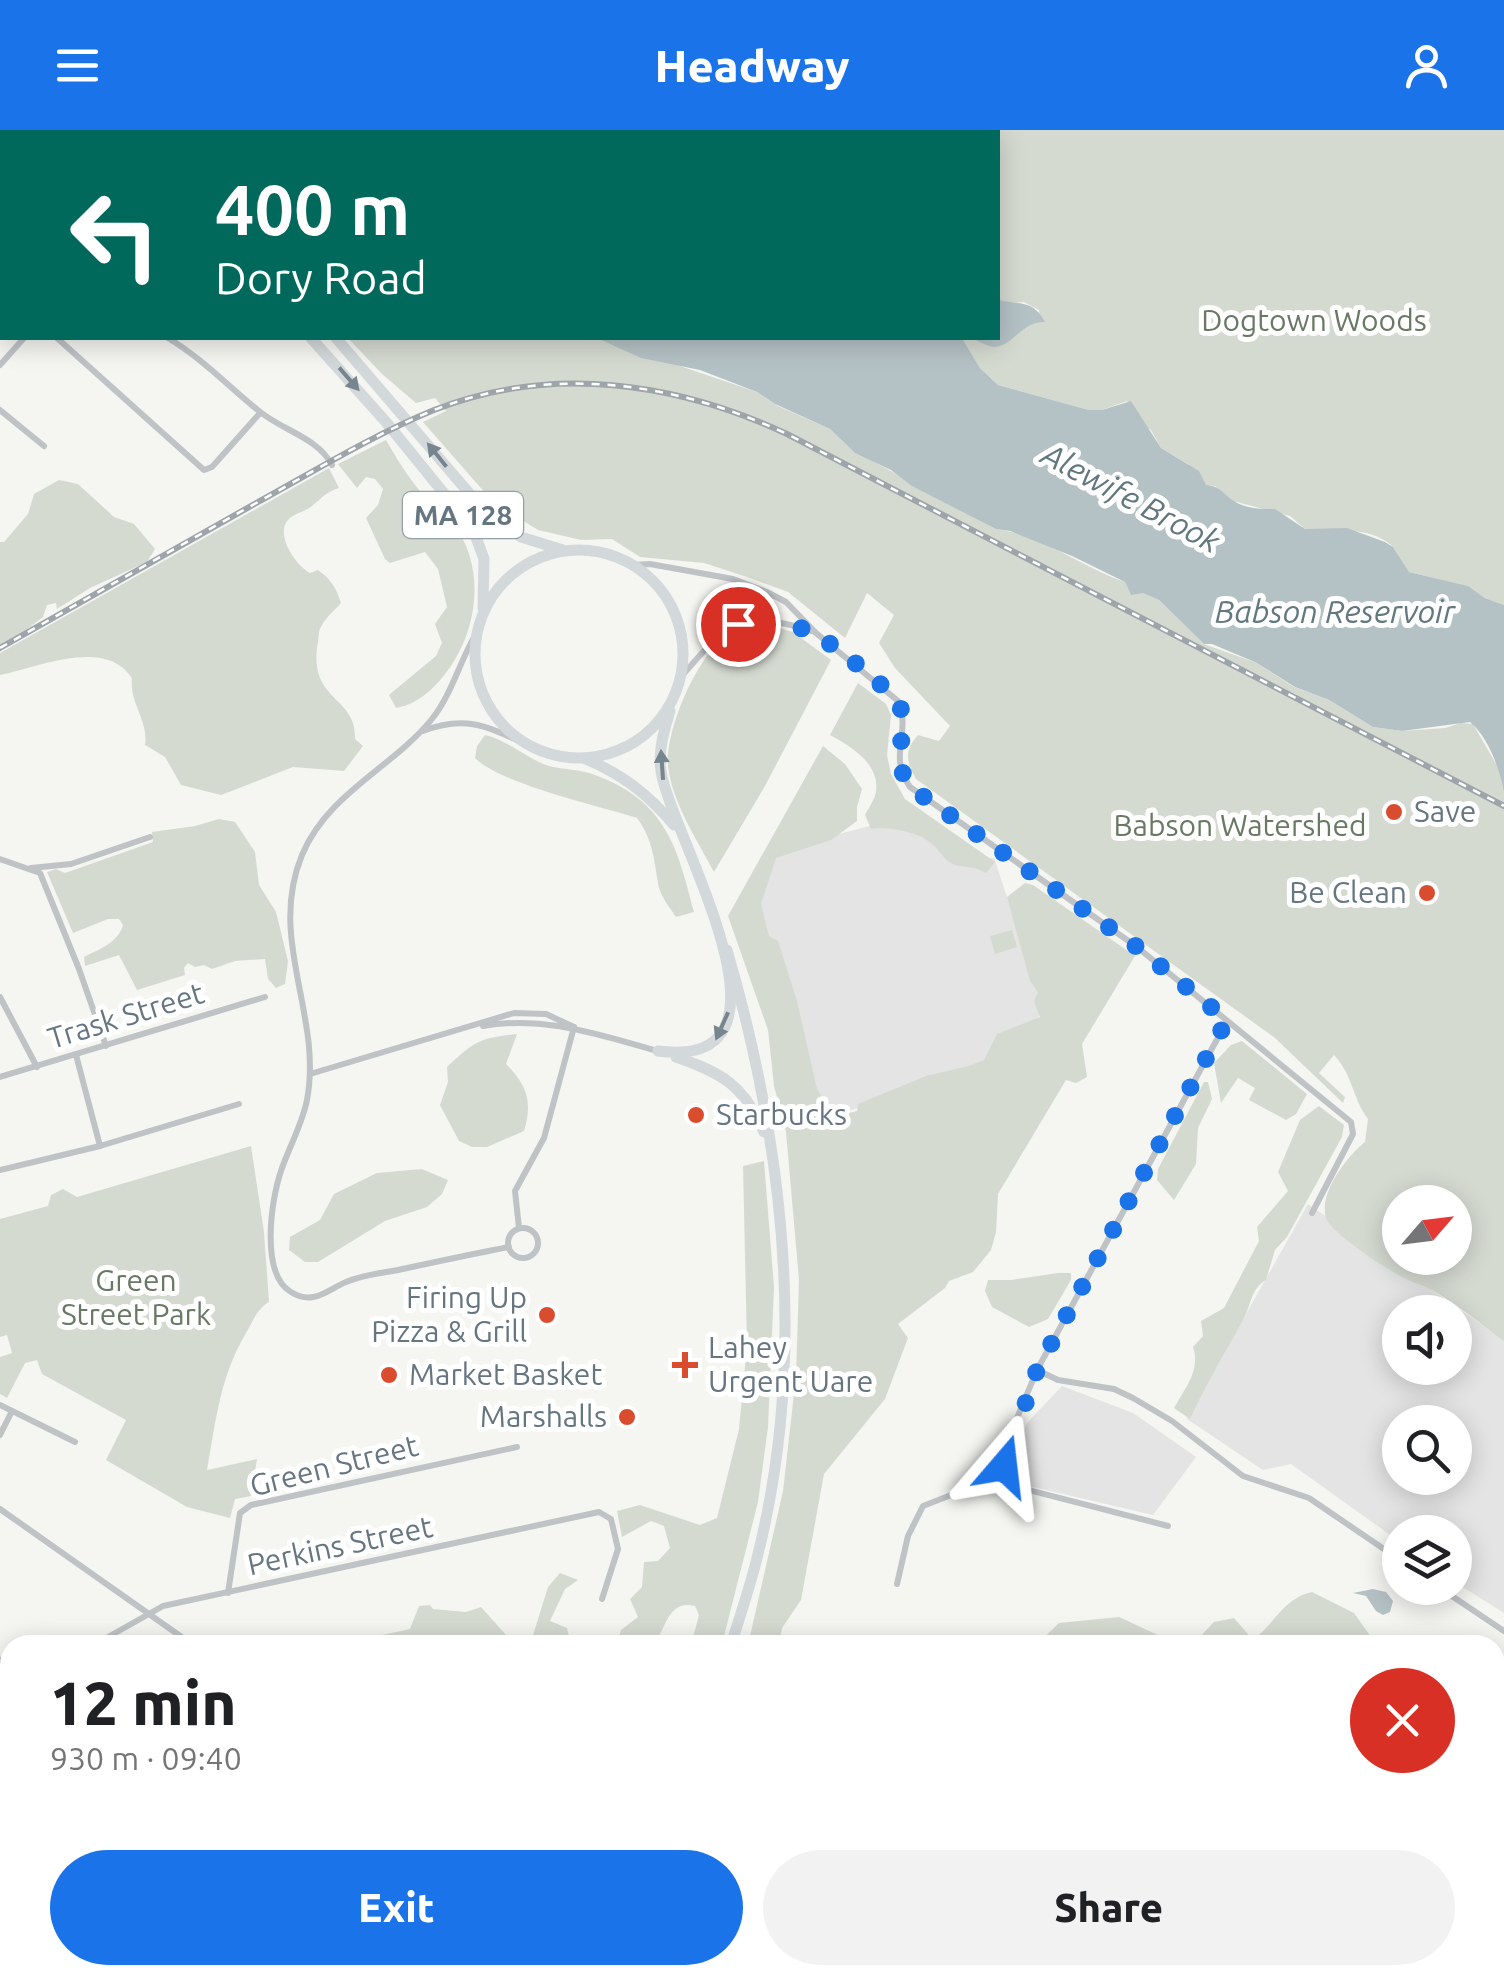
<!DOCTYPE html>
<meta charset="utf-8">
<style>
:root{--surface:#fff;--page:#f2f2f2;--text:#202124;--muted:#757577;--accent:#1a73e8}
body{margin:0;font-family:Ubuntu,sans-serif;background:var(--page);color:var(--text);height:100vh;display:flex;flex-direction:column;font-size:38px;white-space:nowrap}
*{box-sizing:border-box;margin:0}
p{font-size:32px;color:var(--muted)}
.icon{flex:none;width:55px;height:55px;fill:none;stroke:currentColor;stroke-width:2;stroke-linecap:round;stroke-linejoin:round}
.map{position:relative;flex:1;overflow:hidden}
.panel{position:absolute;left:0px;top:1505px;width:1505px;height:350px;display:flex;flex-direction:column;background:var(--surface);border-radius:30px 30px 0 0;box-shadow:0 5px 25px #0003}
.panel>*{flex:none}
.guide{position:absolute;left:0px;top:0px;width:1000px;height:210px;box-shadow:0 5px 25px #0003;background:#00695c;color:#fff;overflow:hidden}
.needle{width:65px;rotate:62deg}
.controls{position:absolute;left:1382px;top:1055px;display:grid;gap:20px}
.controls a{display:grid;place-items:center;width:90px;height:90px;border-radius:50%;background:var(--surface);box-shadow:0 5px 25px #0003;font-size:50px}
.pin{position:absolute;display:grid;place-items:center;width:85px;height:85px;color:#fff;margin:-42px;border:5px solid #fff;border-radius:50%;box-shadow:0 2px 10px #0007}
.me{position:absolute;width:110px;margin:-55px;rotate:17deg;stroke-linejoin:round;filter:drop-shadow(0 0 8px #0008)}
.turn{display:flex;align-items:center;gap:35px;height:210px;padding:0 50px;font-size:45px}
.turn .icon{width:130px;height:130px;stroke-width:2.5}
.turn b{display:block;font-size:70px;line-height:85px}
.round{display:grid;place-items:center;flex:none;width:105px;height:105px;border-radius:52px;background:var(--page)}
.head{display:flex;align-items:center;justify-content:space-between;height:170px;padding:0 50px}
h1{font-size:60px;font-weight:800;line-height:75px}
.primary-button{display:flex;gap:20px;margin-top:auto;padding:20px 50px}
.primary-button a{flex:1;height:115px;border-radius:60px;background:var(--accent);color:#fff;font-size:40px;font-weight:800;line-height:115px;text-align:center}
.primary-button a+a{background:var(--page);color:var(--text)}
header{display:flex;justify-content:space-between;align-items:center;height:130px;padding:0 50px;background:var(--accent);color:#fff;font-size:45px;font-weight:800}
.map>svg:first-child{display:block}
</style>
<header><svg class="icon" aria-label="menu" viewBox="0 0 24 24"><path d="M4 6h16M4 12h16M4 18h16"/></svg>Headway<svg class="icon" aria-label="person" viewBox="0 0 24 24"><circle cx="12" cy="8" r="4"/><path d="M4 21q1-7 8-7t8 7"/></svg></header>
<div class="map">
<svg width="1504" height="1855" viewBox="0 0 1504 1855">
<rect width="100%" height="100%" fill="#f5f5f2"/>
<g fill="#e3e4e3" fill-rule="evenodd">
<polygon points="885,692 935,713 951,728 994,728 1045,881 984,936 824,989 754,773 774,721"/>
<path d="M1308,1074L1504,1210V1483L1455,1452V1402H1400V1412L1291,1334L1263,1340L1187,1289ZM1400,1182H1455V1238H1400ZM1400,1292H1455V1348H1400Z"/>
<polygon points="1062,1256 1133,1283 1196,1327 1153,1385 1025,1355 1012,1336 1027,1293"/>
<polygon points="462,1845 608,1845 605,1855 462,1855"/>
</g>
<g fill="#d5dad1" fill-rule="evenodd">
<polygon points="154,0 354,0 355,2 157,2"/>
<path d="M716,0H1504V475L1485,468L1467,456L1409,442C1402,434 1398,422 1391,415C1367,395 1333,402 1305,399L1290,386L1233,371L1215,356L1206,355L1188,334L1161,318L1151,300L1144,296L1137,281L1127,271L1102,280H1089L998,255L980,238L962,209L971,208L991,216C1008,210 1027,193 1040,191L1039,180L1024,172L998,174V2Z"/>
<path d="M348,208H597L757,262L778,276L830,299L851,319L996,399C1043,405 1081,437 1125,452L1130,463H1144L1159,470L1204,514L1257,533L1294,557L1329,570L1373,597L1402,601L1445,598L1461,593L1473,594L1499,639L1504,663V1211C1479,1193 1455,1172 1428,1158C1421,1154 1413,1153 1406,1149C1389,1141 1334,1105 1327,1090C1316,1066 1347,1026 1365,1012L1368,989C1352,968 1354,947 1334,925L1319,943L1345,967L1343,973L1275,908L916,649C906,631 904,621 918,605L939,611L950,596L895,538L879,513L894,485L867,463L845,508L788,462L747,447L704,433L640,427L612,409L581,410L538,400L494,373L423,292L446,281L435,268L416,273L382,244ZM1400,1072H1455V1128H1400Z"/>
<path d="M386,310C396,327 407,346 420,361C430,373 443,382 453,394C484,433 479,491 454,531C441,552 421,574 396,578L389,565L436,526L442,513L435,494L447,477L438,439L425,422L390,433L385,429L366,388L378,375L383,359L375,349L366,347L357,358L338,334Z"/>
<path d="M329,338L339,358C326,362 322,368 312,376C306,381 296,383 290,388C273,402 295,435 310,443L318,440C331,449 336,458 341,473C335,480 325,488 321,497C318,501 319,507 318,512C307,572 357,565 355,609L363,616L344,641L293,637L221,665L181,655L165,627L145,615C149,591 129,573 132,548C105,507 39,537 0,545V523Z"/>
<polygon points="59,350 78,354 114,387 134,394 155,419 147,432 90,458 57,479 56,473 47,475 43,487 0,520 0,412 4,412 28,384 34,364"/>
<path d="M772,496L793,502L831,530L765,656L714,742C697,710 672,672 668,636C665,601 697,525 727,506C740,498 757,496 772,496Z"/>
<path d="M858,553L886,574L891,585L887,625L891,644L905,669L995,732L986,743C975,736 967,738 955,735C944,731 941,721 932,714C919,702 888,696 871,699L865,685C868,679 875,669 876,662C880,633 850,616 830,605Z"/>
<path d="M485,605C508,610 527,629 549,636C564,640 580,639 595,645C665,671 677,715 694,782L676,787C670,778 662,768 659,758C654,732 654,711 637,688C598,676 501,654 475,628L477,616Z"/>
<polygon points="823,616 845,634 862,659 857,677 857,691 831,710 776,728 761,774 769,806 778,811 797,871 817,959 833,987 857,981 858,974 926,946 969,936 984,930 997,904 1040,887 1034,871 1038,862 1030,851 1007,767 1025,753 1033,755 1135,826 1082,914 1087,947 1076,953 1066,950 998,1064 996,1102 991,1120 973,1142 949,1151 945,1158 898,1194 908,1208 885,1269 824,1344 801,1470 782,1498 779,1515 748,1515 783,1361 796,1246 799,1150 786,1002 774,956 768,900 728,786"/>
<path d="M219,689L235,692L255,722L259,755L276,782L288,831L285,854L276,858L268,849L265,829L235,831L212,839L204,835L195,837L188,833L184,838L185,845L137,860L119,825L85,836L84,827C99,819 118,813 123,795L119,789H108L73,803L47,742L56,739L65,743L153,712L152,702L195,696Z"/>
<polygon points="1012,800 1017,817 995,824 990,806"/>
<path d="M517,904L506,934C527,955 533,972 524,1001L487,1017H472L459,1011L440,975L448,952L447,937C474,912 478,908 517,904Z"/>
<polygon points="1242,911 1307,964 1296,984 1286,990 1249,970 1255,958 1238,948 1221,973 1214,933 1231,915"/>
<polygon points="1204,952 1208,952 1212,969 1198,998 1196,1034 1174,1070 1157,1050 1158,1039"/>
<path d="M1319,976L1344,995L1342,1007L1287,1107L1275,1120L1266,1150C1251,1158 1251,1176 1243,1190C1225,1223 1206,1254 1190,1289L1174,1278C1185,1258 1201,1240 1193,1217L1203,1206L1201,1191L1224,1178L1259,1111L1257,1097L1288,1061L1278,1042L1300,990Z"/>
<path d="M251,1016L264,1102L269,1172C257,1179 253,1191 246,1203C220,1247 216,1290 207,1340L257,1329L251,1366L235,1369L230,1388L187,1377L106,1330L126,1290L42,1244L37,1230L25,1233L7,1268L0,1264V1227L12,1223L7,1205L0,1207V1089L48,1076L51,1065L63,1059L77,1067Z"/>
<path d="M764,1031L774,1157L768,1297L758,1372L722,1514L691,1515L699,1485L695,1476C669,1469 666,1497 654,1515H617L621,1500L638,1487L630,1469L642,1457L644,1432L658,1431L670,1418L664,1396L651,1391L622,1407L617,1381L640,1375L700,1395L717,1388L739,1299L747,1216L743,1036Z"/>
<polygon points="422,1039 448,1050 442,1064 427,1077 385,1091 318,1132 305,1132 289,1120 290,1107 320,1090 334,1064 377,1043"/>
<polygon points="1058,1143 1071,1143 1071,1150 1048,1189 1029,1197 992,1177 985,1161 988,1150 1011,1150"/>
<polygon points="560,1443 578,1450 565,1459 550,1491 567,1498 571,1515 530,1515 548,1457"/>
<path d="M1312,1462L1354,1483L1371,1507H1382L1381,1515H1112C1099,1511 1082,1505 1071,1515H1036L1059,1493L1119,1487L1175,1513L1195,1512L1214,1492L1234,1488L1253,1510C1275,1493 1284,1468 1312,1462Z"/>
<polygon points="430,1475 433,1479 466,1482 481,1477 515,1515 381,1515 382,1505 410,1499 419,1476"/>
<polygon points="1495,1642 1504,1647 1504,1798 1495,1804"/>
<polygon points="159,1845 280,1845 279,1855 154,1855"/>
<polygon points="651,1845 703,1845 699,1855 648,1855"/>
<polygon points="1046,1845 1331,1845 1331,1855 1047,1855"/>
</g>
<g fill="#b5c2c5">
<polygon points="354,0 716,0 723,2 355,2"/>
<path d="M998,170C1019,175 1033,169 1045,192C1022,191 1013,216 995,217C988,217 977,210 971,208H998Z"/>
<path d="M597,208H965L963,210L980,238L998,255L1089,280H1102L1131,271L1161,318L1199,341L1206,355C1221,356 1223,364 1234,371C1245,379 1263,379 1275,379L1305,399L1347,398L1385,412L1393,417L1409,442L1468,456L1485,468L1504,475V663C1500,640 1489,608 1470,592L1402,601L1373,597L1329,570L1295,557L1257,533L1212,514H1204L1159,470L1143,463L1131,465L1125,452L1072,426L1010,401L996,399L912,356L891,340L855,323L830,299L775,274L757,262L700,240L641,228Z"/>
<polygon points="1373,1459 1386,1462 1393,1471 1390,1482 1383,1485 1376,1481 1366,1466 1353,1463"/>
</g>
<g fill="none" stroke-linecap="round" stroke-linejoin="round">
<g stroke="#bfc3c6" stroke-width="6">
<polyline points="71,0 74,2"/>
<polyline points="15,2 18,0"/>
<polyline points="0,19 2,16"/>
<polyline points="0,157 2,154"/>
<polyline points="57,208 204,340 212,337 260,283"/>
<path d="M168,208C203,229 228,256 259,281C283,301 317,307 332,335"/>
<polyline points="0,235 24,208"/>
<polyline points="0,280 44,316"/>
<path d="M633,435L650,434L733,449L767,462L786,472L816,503L898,571C912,603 887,625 910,657L1137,817L1351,992L1353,1004L1312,1083"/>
<path d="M477,502C460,530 452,564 432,589C392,638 328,663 302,725C267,810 323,885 307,970C302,995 289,1017 281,1041C271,1070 260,1144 291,1162C313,1176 327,1160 346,1152C362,1145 381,1143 398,1140C435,1132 472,1124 509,1117"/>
<path d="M680,548C728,492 741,478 815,502"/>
<path d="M423,601C466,584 488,597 528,615"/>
<polyline points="0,729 40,743 79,839 106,916"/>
<polyline points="31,738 71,734 150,707"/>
<polyline points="0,867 37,937"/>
<path d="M483,896C544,885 599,905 658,921"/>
<polyline points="76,925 100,1016"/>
<polyline points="310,944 514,883 546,884 574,897"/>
<polyline points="0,947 265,867"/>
<polyline points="0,1040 100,1016 239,974"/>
<polyline points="519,1098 515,1061 544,1008 574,897"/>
<circle cx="523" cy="1113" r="15"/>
<polyline points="1037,1240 1058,1250 1114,1259 1133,1268 1172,1291 1243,1346 1309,1368 1400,1430"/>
<polyline points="0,1275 75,1312"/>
<polyline points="0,1305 12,1281"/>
<path d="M1005,1344C1001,1317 1027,1266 1037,1240L1227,891"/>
<polyline points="1005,1344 1013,1356 1168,1396"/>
<polyline points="0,1379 193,1515"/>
<polyline points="897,1454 908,1406 923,1376 1005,1344"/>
<polyline points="1440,1458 1504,1501"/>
<polyline points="228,1463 240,1383 251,1375 517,1317"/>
<polyline points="94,1515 163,1476 599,1382 611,1389 618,1419 602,1469"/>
<polyline points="0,1530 10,1540"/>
<polyline points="0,1576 10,1578"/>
<polyline points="0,1650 10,1652"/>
<polyline points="0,1818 10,1810"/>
<polyline points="454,1845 454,1855"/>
<polyline points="772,1845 773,1845"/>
<polyline points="899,1845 913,1855"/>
<polyline points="354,1855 357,1845"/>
</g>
<g stroke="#d3d8db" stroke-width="11">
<polyline points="107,0 110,2"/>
<polyline points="133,0 135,2"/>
<polyline points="311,208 386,292 473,399 484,429 483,478"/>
<polyline points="336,208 487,384 521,407 563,420"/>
<circle cx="579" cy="524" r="104"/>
<path d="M586,629C623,645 648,664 674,695"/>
<path d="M727,820C784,1016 808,1227 757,1428C750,1457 740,1486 731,1515"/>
<path d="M658,921C815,941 670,704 661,641C658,621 664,600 670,581"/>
<path d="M676,927C722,943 744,955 764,1002"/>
<polyline points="630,1855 633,1845"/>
</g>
<defs>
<path id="rail" d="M0,518C86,469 172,420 258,372C316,340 373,305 434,280C551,234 676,252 787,304L1504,676"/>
</defs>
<use href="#rail" stroke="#9ea5aa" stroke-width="6"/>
<use href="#rail" stroke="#fff" stroke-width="2.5" stroke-dasharray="8" stroke-linecap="butt"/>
</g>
<defs><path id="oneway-solid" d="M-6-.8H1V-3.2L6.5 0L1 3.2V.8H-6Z" transform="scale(2.5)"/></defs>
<g fill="#76858e">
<use href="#oneway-solid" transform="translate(349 249) rotate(49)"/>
<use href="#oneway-solid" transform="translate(437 325) rotate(-129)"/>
<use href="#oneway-solid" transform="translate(662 635) rotate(-94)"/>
<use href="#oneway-solid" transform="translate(722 896) rotate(114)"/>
</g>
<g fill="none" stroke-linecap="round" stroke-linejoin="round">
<path stroke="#1a73e8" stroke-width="18" stroke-dasharray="0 32.4" d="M738,494C803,478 844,525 891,563C919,592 885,622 910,657L1137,817L1227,890L1037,1240L1004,1336"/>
</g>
<g fill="#d94d2e" stroke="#fff" stroke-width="4">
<circle cx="1394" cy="682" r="10"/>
<circle cx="1427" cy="763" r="10"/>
<circle cx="696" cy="985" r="10"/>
<circle cx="547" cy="1185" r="10"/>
<path d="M680 1220h10v10h10v10h-10v10h-10v-10h-10v-10h10z"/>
<circle cx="389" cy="1245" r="10"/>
<circle cx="627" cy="1287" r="10"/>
</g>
<g text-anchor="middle" stroke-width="10" stroke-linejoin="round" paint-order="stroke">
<rect fill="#fff" stroke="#949fa7" stroke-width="2.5" x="403" y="362" width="120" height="46" rx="8"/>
<g font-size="28" font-weight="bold" fill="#667681">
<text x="463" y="395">MA 128</text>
</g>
<g font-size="30" fill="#697964" stroke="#fff">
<text x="1314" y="201">Dogtown Woods</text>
<text x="1240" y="706">Babson Watershed</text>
<text x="136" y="1161">Green<tspan x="136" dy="34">Street Park</tspan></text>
</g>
<g font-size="30" fill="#667681" stroke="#fff" text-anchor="start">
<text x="1414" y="692">Save</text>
<text x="1407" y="773" text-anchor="end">Be Clean</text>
<text x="716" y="995">Starbucks</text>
<text x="527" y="1178" text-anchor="end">Firing Up<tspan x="527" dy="34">Pizza &amp; Grill</tspan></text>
<text x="708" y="1228">Lahey<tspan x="708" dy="34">Urgent Uare</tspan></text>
<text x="409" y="1255">Market Basket</text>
<text x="607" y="1297" text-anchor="end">Marshalls</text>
</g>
<g font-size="30" fill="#667681" stroke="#fff">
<text transform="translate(126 886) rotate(-17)" y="10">Trask Street</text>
<text transform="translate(334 1336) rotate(-14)" y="10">Green Street</text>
<text transform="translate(340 1416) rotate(-12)" y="10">Perkins Street</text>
</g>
<g font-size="32" font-style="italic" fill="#62787e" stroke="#fff">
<text transform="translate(1131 368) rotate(28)" y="11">Alewife Brook</text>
<text x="1335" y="493">Babson Reservoir</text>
</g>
</g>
</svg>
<div class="controls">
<a><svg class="needle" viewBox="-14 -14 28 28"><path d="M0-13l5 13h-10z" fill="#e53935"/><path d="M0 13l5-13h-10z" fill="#757577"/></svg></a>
<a><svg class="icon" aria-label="sound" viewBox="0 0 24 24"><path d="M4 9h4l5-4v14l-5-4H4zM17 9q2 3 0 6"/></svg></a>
<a><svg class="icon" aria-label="search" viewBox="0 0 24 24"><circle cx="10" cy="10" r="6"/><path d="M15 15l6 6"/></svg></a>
<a><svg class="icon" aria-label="layers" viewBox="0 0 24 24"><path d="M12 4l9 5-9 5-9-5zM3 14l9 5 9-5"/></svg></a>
</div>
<div class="pin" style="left:738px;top:494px;background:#d93025"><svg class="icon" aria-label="arrive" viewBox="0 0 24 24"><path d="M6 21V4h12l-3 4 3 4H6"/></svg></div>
<svg class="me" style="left:1004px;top:1336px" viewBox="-20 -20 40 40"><path d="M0-17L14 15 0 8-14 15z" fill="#1a73e8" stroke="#fff" stroke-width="4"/></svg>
<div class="guide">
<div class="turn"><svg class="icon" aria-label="left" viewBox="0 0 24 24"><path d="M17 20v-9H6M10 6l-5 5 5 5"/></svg><div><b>400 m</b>Dory Road</div></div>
</div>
<section class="panel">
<div class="head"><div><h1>12 min</h1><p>930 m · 09:40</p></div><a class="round" style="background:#d93025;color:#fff"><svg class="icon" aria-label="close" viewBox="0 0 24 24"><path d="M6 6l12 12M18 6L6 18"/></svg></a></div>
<div class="primary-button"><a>Exit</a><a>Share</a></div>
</section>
</div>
